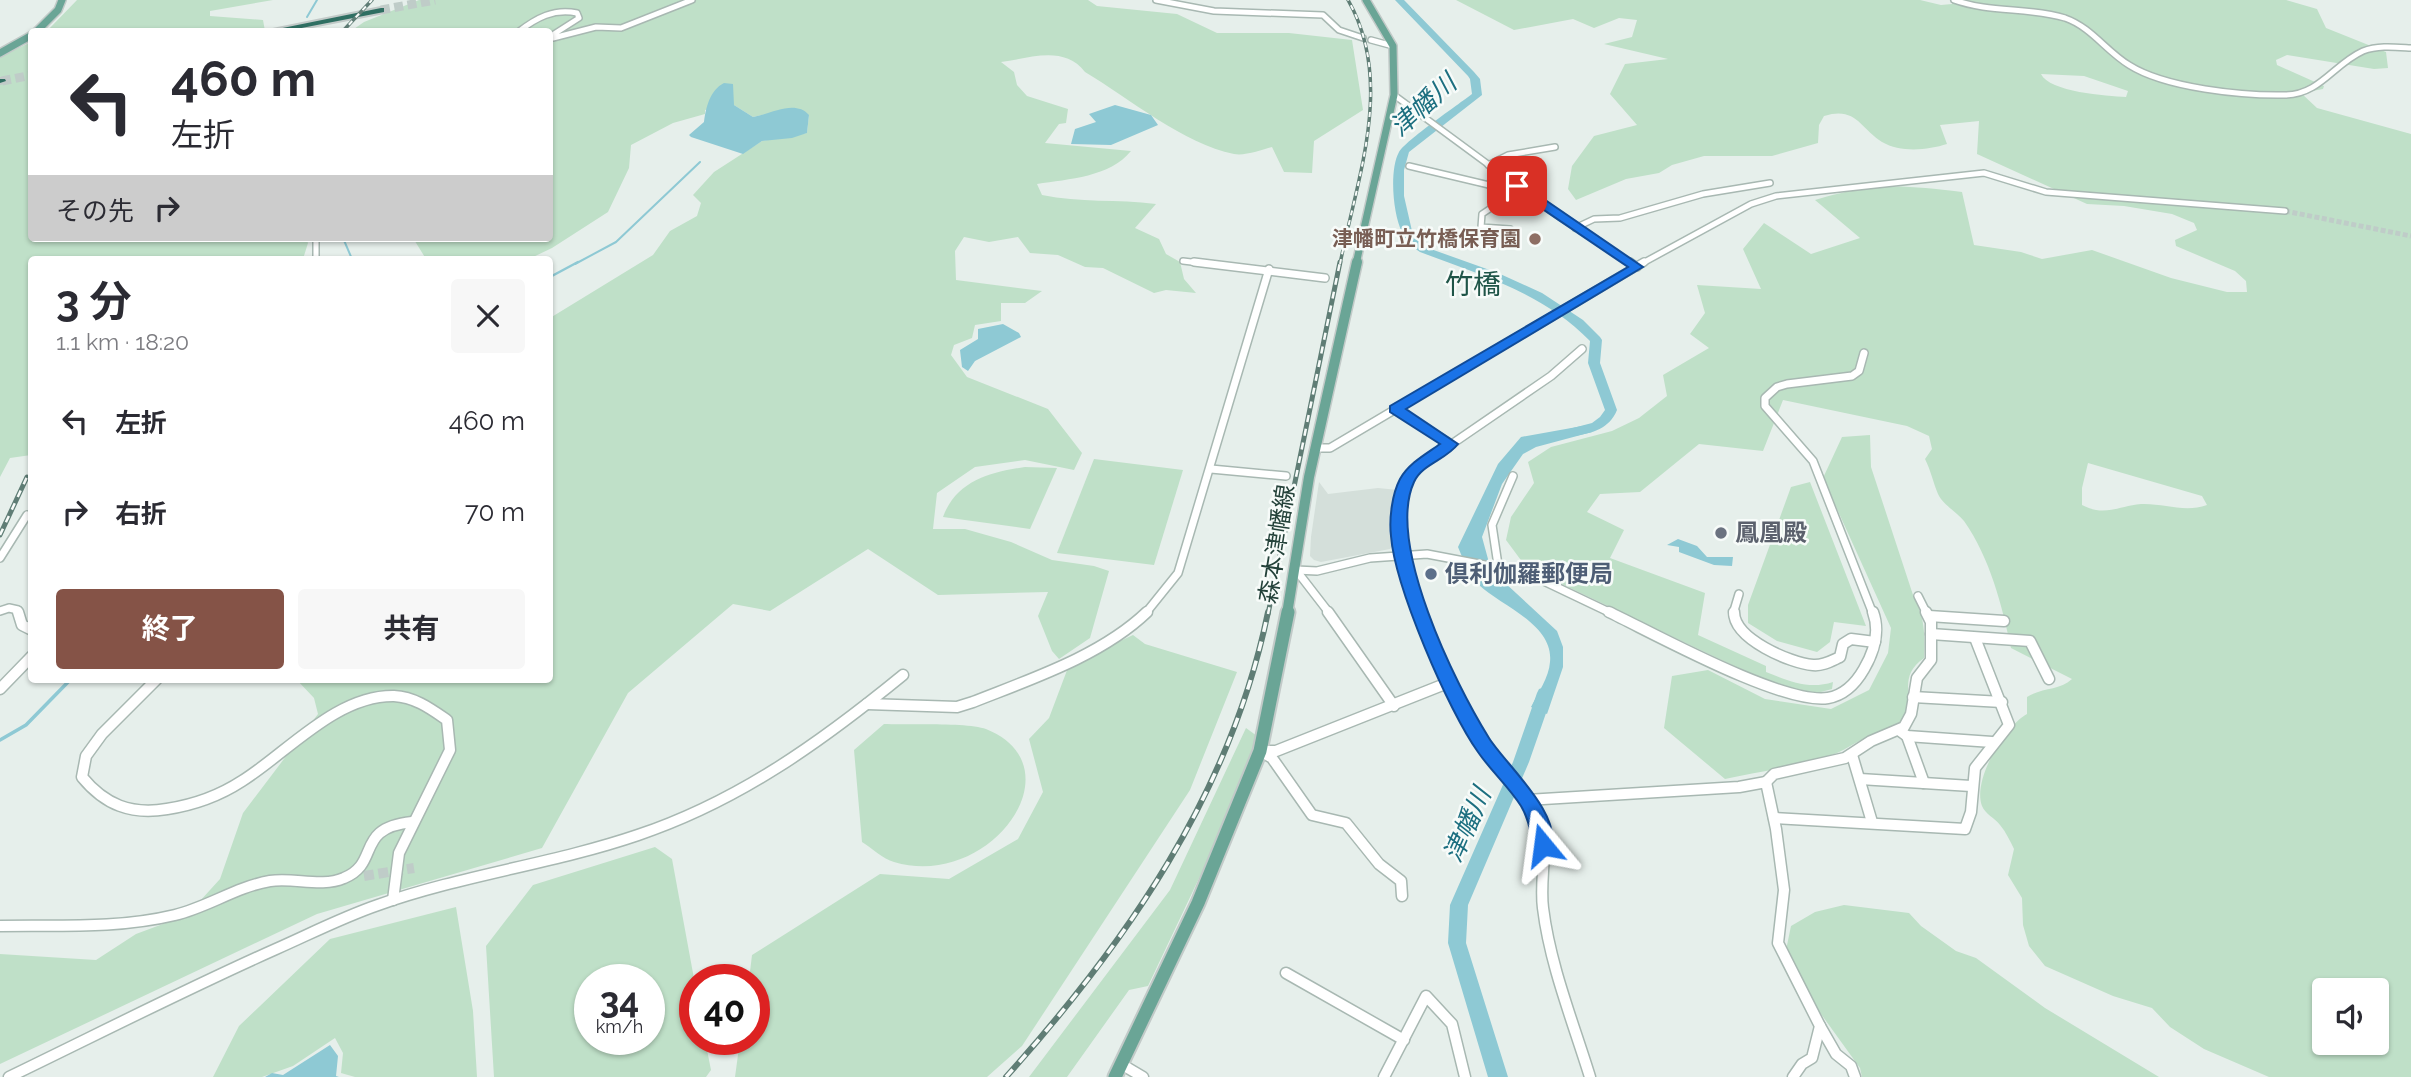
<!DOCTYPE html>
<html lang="ja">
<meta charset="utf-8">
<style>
:root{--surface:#fff;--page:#f7f7f7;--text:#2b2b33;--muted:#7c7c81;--accent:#855347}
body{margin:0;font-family:Raleway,"Noto Sans JP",sans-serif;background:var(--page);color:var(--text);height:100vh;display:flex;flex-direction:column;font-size:26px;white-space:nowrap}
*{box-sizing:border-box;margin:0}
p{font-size:23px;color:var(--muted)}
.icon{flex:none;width:38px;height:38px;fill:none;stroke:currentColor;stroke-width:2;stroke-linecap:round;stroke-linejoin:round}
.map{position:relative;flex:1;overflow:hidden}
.details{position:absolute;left:28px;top:256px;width:525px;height:427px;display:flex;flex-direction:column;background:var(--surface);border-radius:7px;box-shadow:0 2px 5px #0004}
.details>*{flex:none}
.top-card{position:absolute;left:28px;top:28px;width:525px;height:214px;border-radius:7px;box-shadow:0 2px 5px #0004;background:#fff;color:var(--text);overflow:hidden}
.controls{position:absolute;left:2312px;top:978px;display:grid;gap:14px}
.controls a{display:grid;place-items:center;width:77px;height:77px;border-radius:7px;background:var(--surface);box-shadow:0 2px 5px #0004;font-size:35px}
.speed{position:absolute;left:574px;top:964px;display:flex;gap:14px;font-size:35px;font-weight:700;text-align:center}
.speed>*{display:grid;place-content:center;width:91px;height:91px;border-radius:50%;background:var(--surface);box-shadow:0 2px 5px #0004;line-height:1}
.speed small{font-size:18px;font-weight:400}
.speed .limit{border:10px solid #d22;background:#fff;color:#111}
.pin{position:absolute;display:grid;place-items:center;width:60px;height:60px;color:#fff;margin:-30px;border-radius:14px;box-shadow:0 4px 10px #0006}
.me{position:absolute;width:77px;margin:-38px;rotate:344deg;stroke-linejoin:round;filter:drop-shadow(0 0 5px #0008)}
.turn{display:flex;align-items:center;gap:24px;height:147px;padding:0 28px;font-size:32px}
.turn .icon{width:91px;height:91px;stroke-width:2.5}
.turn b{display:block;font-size:49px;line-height:60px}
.then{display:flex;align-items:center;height:66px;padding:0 28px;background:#0003;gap:14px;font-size:26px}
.round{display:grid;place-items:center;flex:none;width:74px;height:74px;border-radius:7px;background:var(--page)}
.headline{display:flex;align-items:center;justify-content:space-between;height:119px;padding:0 28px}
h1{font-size:42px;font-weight:700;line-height:52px}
.primary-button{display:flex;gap:14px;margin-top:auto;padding:14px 28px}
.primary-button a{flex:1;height:80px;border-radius:7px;background:var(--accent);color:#fff;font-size:28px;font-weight:700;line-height:80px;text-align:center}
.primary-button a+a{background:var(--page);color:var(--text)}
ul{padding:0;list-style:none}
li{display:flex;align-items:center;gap:21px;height:91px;padding:0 28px}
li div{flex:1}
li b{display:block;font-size:26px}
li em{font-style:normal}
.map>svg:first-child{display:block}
</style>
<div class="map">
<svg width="2411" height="1077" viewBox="0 0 2411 1077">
<rect width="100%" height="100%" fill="#e6efeb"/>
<polygon fill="#d4dfda" points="1319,482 1328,494 1378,488 1398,490 1394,544 1390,549 1321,562 1314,560 1310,556 1311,537"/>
<g fill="#bfe0c8" fill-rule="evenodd">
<polygon points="77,0 273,0 210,11 210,16 263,20 265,31 47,31"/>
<path d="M419,0H1088L1097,6L1177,14L1217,33H1289L1352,40L1363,110L1314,141L1312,173L1284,172L1272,147C1261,150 1245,156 1234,154C1184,144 1130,99 1085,72C1064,45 1031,58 1001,62L1014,72L1017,85L1027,96L1068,109L1066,123L1059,124L1045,143L1131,151C1110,177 1069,179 1037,184L1042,195C1080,203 1117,199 1156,204L1135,228L1159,239L1166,254L1180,262L1184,279L1196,293L1166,290L1154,293L1103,268L1085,267L1058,255L1030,253L1018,237L989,242L964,237L955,251L956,280L1042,291L1025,303H1001V321L975,325L972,338L954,345L951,355L967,377L1048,409L1082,453L1074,470L1025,460L975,467L937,493L933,529H965L1011,542L1052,560L1094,566L1109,571L1090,638L1059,659L1052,651L1038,616L1048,592L938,595L868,549L770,611L733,604L628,693L542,848L317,914L0,1064V954L96,960L136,934L179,918L200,901L220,879L243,813L318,714L314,698L296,679H550V318L653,255L670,231L697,216L701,203L693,195L714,172L762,141L807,133L809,115L771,113L753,117L734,105L705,110V114L673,123L631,145L629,168L608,212L552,248L529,259H426L413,238H550V32L351,31L364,22Z"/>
<path d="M1456,0H1920L1941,5L1952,4L1953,0H2286L2317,9L2326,28L2386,52L2388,68L2374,69L2287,55L2276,60L2277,65L2324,86L2323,89L2301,93L2317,108L2411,134V1077H2269L2204,1049L2170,1027L2152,1008L2113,996L2045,966L2029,946L2023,925L2022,898L2008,875L2014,849C2010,841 2006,832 2000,825C1995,818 1985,814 1982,806C1972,780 2005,726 2027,714V697C2043,687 2059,691 2072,679L2011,648C2002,605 1990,558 1964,521C1957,512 1943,505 1938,494C1933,482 1931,471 1925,459L1932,449L1929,436L1907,426L1783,400L1763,451L1699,444L1640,492L1600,494L1587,512L1624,530L1610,558L1705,593L1698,635L1766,666V672C1789,681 1809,690 1833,682L1832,689L1817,693L1774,685L1526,567L1506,540L1511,517L1534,483L1528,462L1551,447L1612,431L1639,418L1667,396L1663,375L1709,348L1690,334L1705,313L1697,285L1761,289L1743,249L1764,223L1811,254L1860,238L1815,200C1875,182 1901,185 1962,192L1974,245L2021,252L2042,259L2092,250L2171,278L2227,292H2247L2246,281L2235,271L2176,246L2175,240L2197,230L2194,223L2172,214L2124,206L2087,204L1977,154L1979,121L1940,125L1947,144C1928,150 1901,153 1882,142C1860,128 1856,106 1824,116L1819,125L1818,143L1772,156H1704L1672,165L1659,173L1626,179L1576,200L1568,189L1572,166L1594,136L1637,125L1610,94L1625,64L1668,59L1604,44L1632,37L1637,20L1619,18L1594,28L1573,19L1514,30ZM2041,74L2084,76L2128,91L2126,97C2107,96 2049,92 2041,74ZM2088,463L2202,496L2207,505C2184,513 2164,503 2141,504C2118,506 2105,517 2082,505V488ZM2324,990H2376V1043H2324Z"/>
<polygon points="31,42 32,238 306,238 308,243 303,259 32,259 31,455 10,458 0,477 0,57"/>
<path d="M1870,435L1871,467L1914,598C1925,617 1925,636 1924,658C1892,680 1922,705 1901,725C1893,732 1876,734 1866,738C1855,742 1847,749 1837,753C1802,766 1761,771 1725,779L1664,728L1672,676L1708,670L1765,699L1831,709L1869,690L1888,653L1891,628L1823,478L1842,437Z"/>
<polygon points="1094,459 1183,470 1154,565 1057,553"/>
<path d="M1025,467L1057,468L1030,529L943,517C956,481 990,472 1025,467Z"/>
<polygon points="1810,482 1866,626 1834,622 1830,642 1817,652 1777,641 1748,623 1748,605 1791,487"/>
<polygon points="1133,635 1145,644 1237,672 1190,790 1022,1046 987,1077 735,1077 740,1040 754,1040 754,980 749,980 752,955 880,874 949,879 1018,839 1043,792 1029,739 1049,718 1069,665"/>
<path d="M884,724C908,725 967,722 986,729C1080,767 989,891 894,862C883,859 872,848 862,842L854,750Z"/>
<polygon points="1246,728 1257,736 1220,834 1148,986 1129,990 1067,1077 1029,1077 1170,890"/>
<path d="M655,847L672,859L695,984V1040H705L711,1070L706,1077H494L486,946L533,885ZM590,980H649V1040H590Z"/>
<polygon points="1844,905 1909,913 1921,926 1956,951 1976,958 2045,1008 2159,1077 1862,1077 1860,1068 1808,996 1786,950 1791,926 1815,912"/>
<polygon points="456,907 473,1011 477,1077 355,1077 341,1073 343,1053 335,1038 293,1066 262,1077 213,1077 239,1026 330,939"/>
</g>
<g fill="#8ec9d4">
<path d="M724,83L733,84L734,105L753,117C771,114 795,99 809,115L807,133L792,138L762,141L743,154L691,137L689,135L704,122C706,107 710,90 724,83Z"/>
<polygon points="1115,105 1151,115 1158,125 1111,145 1071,144 1075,129 1096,122 1089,114"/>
<polygon points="1003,324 1019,333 1021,337 975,361 968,371 962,367 960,350 978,339 978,329"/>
<path d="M1588,425L1592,432L1536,447L1523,454L1502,484L1482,537L1491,570L1557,631L1563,647V667L1547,714L1531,707C1538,693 1549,677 1550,662C1554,624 1501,606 1479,585C1468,574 1464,561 1458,547L1498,464L1521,437Z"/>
<polygon points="1678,539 1697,546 1707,557 1733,557 1732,566 1714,565 1679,552 1679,547 1667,545"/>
<polygon points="330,1045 338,1056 336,1076 339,1077 265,1077 272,1073 283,1075"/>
</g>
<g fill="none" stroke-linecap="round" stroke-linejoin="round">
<g stroke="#8ec9d4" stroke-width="2">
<polyline points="307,17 317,0"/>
<polyline points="343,238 352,259"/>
<polyline points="575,264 616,242 700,162"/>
</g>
<polyline stroke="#8ec9d4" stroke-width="2.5" points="550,277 578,262"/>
<polyline stroke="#8ec9d4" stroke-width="3.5" points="0,740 26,725 71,679"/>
<g fill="#8ec9d4" fill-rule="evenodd">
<path d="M1395,0H1404L1474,72L1480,79L1482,95L1409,152L1404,170V196L1412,231L1428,248L1498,273L1542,293L1583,320L1600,337L1602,340L1600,363L1617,410C1609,429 1593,433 1574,436L1568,432L1569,429L1592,423L1600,417L1605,410L1588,363L1590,341C1543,293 1481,275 1420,252C1412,247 1406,241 1402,232C1393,215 1389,170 1399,152C1405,141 1459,104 1472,94L1470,79L1468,76Z"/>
<polygon points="1545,687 1551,689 1553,693 1529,762 1468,905 1466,943 1508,1077 1488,1077 1448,943 1450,905 1513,762 1537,693 1539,689"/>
</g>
<polyline stroke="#bfccc8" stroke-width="5" stroke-dasharray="5 2.5" stroke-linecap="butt" points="2285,211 2411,236"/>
<polyline stroke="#bfccc8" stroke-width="10" stroke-dasharray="10 4.5" stroke-linecap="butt" points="364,876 414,868"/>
<g stroke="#bfccc8" stroke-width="9" stroke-dasharray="9 4.5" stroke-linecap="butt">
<polyline points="381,10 435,0"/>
<polyline points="2,81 32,75"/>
</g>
<defs>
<g id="minor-far2">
<polyline points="1156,0 1214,11 1323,15 1339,30 1363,38"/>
<path d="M1954,0C1990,13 2029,7 2065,18C2091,27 2106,51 2129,65C2165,88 2243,96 2286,95C2320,94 2334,64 2363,51C2378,45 2395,47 2411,48"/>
<path d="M518,32C536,18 554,8 577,13L579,18L554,34L553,38L596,27L621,28L692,0"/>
<polyline points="1371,40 1393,46"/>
<polyline points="1394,95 1561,218 1632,264"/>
<polyline points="1488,165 1508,155 1555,147"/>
<polyline points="1409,166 1489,185"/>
<polyline points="1495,170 1489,185 1495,193 1494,206 1482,214 1481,227 1510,229"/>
<polyline points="1575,228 1594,219 1620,218 1703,194 1770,183"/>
<polyline points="316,238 316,259"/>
<polyline points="1183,261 1208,264"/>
<polyline points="1641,264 1751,204 1776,196 1984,173 2046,192 2285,211"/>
</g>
<g id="minor-far1">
<polyline points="1194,262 1325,278"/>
<polyline points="1630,262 1637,267"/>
<polyline points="1864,353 1859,371 1852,376 1787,384 1777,387 1765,398 1765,406 1813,461 1873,614"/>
<polyline points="1395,409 1451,444"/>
<polyline points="1317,448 1330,448 1644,262"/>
<polyline points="1211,469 1286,476"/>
<polyline points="0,558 27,515"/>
<polyline points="1498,565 1492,525 1513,476"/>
<polyline points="1296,570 1317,571 1370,558 1427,554 1527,573 1613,614"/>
<polyline points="1296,570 1330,614"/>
<polyline points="1918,596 1927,614"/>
<polyline points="0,611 9,608 18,610 19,614"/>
<polyline points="1145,614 1178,573 1269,269"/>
<path d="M1420,614C1404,567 1385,515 1414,470L1551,376L1582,349"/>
<polyline points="1733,614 1739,594"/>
</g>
<g id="minor">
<polyline points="18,612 22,625 32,630"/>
<polyline points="1328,612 1394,706"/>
<path d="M1419,612C1436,658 1455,706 1484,746C1501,770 1526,790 1538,818C1550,847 1539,878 1543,908C1550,965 1573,1022 1590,1077"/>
<path d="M1609,612C1655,634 1783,705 1828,698C1845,695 1856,683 1864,669C1874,652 1880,631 1873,612"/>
<path d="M1734,612C1734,639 1790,663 1813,665C1823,666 1831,661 1840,657L1843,644L1851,639L1875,642"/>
<polyline points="1929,616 2004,621"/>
<polyline points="1931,634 2030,641 2049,679"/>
<path d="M157,679L102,734L86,756L82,777C105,805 131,815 167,809C193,805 219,796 242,781C287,753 336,695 394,696C415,697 431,709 447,720L450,750L399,853L393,900"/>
<polyline points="0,689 32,656"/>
<polyline points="1913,697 2002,702"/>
<path d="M867,704L957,707L973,702C1031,679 1101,656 1147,612"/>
<polyline points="1900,731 1907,736 1992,742"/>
<polyline points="1907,736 1924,783"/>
<polyline points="1260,751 1272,758 1312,815 1346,823 1379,864 1401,881 1402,896"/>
<polyline points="1263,751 1276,751 1450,682"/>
<polyline points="1852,755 1872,822"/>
<polyline points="1860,779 1971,786"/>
<polyline points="1766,782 1774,774 1845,758 1871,741 1904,727 1911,714 1917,678 1931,660 1931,622 1926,612"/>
<polyline points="1527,800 1739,787 1766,782 1776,829 1784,890 1778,943 1820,1026 1812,1058 1802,1064 1793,1077"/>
<polyline points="1774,818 1965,829 1971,812 1975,768 2009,725 1975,638"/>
<path d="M0,926C59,925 117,929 175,915C208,907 236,887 270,881C294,877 321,888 344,878C381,863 354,828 412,822"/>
<polyline points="1286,973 1404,1040"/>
<polyline points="1820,1026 1836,1054 1851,1066 1855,1077"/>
<polyline points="1121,1064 1143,1077"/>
<path d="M9,1077C98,1034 186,989 276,949C310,934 343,917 378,905C462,875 553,864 638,835C739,801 821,742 903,675"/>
<polyline points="1384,1077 1426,996 1452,1024 1465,1077"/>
</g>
<g id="major-far2">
<polyline points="36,32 58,10 62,0"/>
<polyline points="0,53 32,35"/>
<polyline points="1356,264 1394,95 1393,46 1366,0"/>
</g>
<polyline id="major-far1" points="1287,614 1309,477 1357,262"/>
<polyline id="major" points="1115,1077 1198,903 1260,751 1288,612"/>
<g id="highway">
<polygon points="381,8 384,8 384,12 281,32 263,32"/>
<polygon points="0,79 5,79 6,81 0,83"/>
</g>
</defs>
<use href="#minor-far2" stroke="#a8b8b2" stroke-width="8"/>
<use href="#minor-far1" stroke="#a8b8b2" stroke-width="10"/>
<use href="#minor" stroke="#a8b8b2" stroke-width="13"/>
<use href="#major-far2" stroke="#c2cac8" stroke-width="10"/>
<use href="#major-far1" stroke="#c2cac8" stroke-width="13"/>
<use href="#major" stroke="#c2cac8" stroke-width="17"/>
<use href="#highway" stroke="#c2cac8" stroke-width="4"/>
<use href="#minor-far2" stroke="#fff" stroke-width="5"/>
<use href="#minor-far1" stroke="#fff" stroke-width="7"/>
<use href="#minor" stroke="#fff" stroke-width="10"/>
<use href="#major-far2" stroke="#6aa596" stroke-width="7"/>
<use href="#major-far1" stroke="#6aa596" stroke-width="10"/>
<use href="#major" stroke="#6aa596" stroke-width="13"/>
<use href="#highway" fill="#2f6f62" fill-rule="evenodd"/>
<defs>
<g id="rail-far2">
<polyline points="342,32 372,0"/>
<path d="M1340,264C1357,178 1395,82 1348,0"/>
</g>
<g id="rail-far1">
<polyline points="0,535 27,477"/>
<polyline points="1268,614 1340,262"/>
</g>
<path id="rail" d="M1006,1077C1127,942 1231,793 1268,612"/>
</defs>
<use href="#rail-far2" stroke="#5f7d75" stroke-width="3.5"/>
<use href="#rail-far1" stroke="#5f7d75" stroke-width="5"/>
<use href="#rail" stroke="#5f7d75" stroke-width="6"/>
<use href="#rail-far2" stroke="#f7fbf9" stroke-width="2" stroke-dasharray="5" stroke-linecap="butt"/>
<use href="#rail-far1" stroke="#f7fbf9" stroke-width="2.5" stroke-dasharray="7" stroke-linecap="butt"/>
<use href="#rail" stroke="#f7fbf9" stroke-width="3.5" stroke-dasharray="10" stroke-linecap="butt"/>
</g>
<path fill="#1a73e8" stroke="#114b97" stroke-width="2" d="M1513,184H1522L1643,267L1406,409L1458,444C1446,460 1422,464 1414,482C1386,543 1455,684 1489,738C1505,764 1566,817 1550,851L1543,853L1536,851C1529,836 1532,824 1521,806C1509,787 1491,771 1478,752C1448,710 1395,587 1391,536C1389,519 1392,494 1400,479C1409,463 1426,454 1440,444L1390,412V406L1628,267L1513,189Z"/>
<circle fill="#8d6e63" stroke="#f7fbf9" stroke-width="2.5" cx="1535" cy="239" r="7"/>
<circle fill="#6b7280" stroke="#f7fbf9" stroke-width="2.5" cx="1721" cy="533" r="7"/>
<circle fill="#5c6f8a" stroke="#f7fbf9" stroke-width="2.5" cx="1431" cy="574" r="7"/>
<g text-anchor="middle" stroke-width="5" stroke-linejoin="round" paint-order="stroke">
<g font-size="21" font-weight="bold" fill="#785e54" stroke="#f7fbf9" text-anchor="end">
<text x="1521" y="246">津幡町立竹橋保育園</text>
</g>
<g font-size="24" font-weight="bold" fill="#5b616d" stroke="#f7fbf9" text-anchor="start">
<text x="1735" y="541">鳳凰殿</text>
</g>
<g font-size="24" fill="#24423a" stroke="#f7fbf9">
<text transform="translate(1277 544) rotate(-81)" y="8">森本津幡線</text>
</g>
<g font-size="24" font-weight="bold" fill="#4e5e75" stroke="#f7fbf9" text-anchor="start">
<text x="1445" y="582">倶利伽羅郵便局</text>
</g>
<g font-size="26" font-style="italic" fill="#1c6f80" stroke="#f7fbf9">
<text transform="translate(1423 105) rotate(-42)" y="9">津幡川</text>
<text transform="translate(1467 825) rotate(-66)" y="9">津幡川</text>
</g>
<g font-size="28" fill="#1f5548" stroke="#f7fbf9">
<text x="1473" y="294">竹橋</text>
</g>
</g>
</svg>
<div class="controls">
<a><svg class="icon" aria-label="sound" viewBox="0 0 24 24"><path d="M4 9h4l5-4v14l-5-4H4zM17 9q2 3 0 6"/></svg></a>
</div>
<div class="speed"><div>34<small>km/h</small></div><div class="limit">40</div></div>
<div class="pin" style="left:1517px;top:186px;background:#d93025"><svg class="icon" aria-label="arrive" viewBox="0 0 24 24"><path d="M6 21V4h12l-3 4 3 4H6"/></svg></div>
<svg class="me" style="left:1543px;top:845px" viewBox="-20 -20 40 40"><path d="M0-17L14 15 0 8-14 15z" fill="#1a73e8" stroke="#fff" stroke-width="4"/></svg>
<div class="top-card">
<div class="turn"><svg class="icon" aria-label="left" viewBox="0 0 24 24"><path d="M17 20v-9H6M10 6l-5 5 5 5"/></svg><div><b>460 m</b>左折</div></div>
<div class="then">その先<svg class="icon" aria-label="right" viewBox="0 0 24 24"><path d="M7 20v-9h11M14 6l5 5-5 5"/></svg></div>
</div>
<section class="details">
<div class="headline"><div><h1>3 分</h1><p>1.1 km · 18:20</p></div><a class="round"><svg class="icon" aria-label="close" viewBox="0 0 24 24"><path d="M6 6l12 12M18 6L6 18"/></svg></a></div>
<ul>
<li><svg class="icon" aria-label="left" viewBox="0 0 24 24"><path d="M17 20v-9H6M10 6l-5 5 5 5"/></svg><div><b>左折</b></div><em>460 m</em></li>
<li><svg class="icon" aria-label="right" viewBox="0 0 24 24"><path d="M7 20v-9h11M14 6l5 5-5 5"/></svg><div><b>右折</b></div><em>70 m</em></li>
</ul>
<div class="primary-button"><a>終了</a><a>共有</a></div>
</section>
</div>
